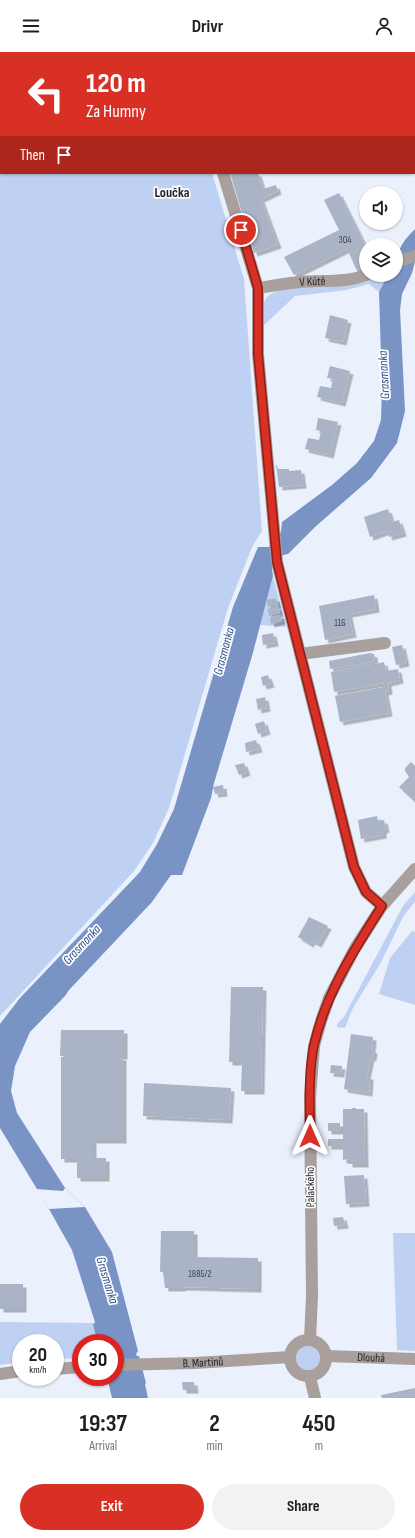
<!DOCTYPE html>
<meta charset="utf-8">
<style>
:root{--surface:#fff;--page:#f2f2f2;--text:#202124;--muted:#757577;--accent:#d93025}
body{margin:0;font-family:"Sofia Sans Condensed",sans-serif;background:var(--page);color:var(--text);height:100vh;display:flex;flex-direction:column;font-size:15px;white-space:nowrap}
*{box-sizing:border-box;margin:0}
p{font-size:13px;color:var(--muted)}
.icon{flex:none;width:22px;height:22px;fill:none;stroke:currentColor;stroke-width:2;stroke-linecap:round;stroke-linejoin:round}
.map{position:relative;height:1346px;overflow:hidden}
.details{display:flex;flex-direction:column;background:var(--surface);flex:1}
.details>*{flex:none}
.banner{position:absolute;left:0px;top:0px;width:415px;height:122px;box-shadow:0 1px 3px #0004;background:#d93025;color:#fff;overflow:hidden}
.fabs{position:absolute;left:359px;top:134px;display:grid;gap:8px}
.fabs a{display:grid;place-items:center;width:44px;height:44px;border-radius:50%;background:var(--surface);box-shadow:0 1px 3px #0004;font-size:20px}
.speed{position:absolute;left:12px;top:1282px;display:flex;gap:8px;font-size:20px;font-weight:700;text-align:center}
.speed>*{display:grid;place-content:center;width:52px;height:52px;border-radius:50%;background:var(--surface);box-shadow:0 1px 3px #0004;line-height:1}
.speed small{font-size:10px;font-weight:400}
.speed .limit{border:6px solid #d22;background:#fff;color:#111}
.pin{position:absolute;display:grid;place-items:center;width:34px;height:34px;color:#fff;margin:-17px;border:2px solid #fff;border-radius:50%;box-shadow:0 1px 4px #0007}
.me{position:absolute;width:44px;margin:-22px;rotate:0deg;stroke-linejoin:round;filter:drop-shadow(0 0 3px #0008)}
.turn{display:flex;align-items:center;gap:14px;height:84px;padding:0 20px;font-size:18px}
.turn .icon{width:52px;height:52px;stroke-width:2.5}
.turn b{display:block;font-size:28px;line-height:34px}
.then{display:flex;align-items:center;height:38px;padding:0 20px;background:#0003;gap:8px;font-size:15px}
.eta{display:flex;justify-content:space-evenly;align-items:center;height:68px;text-align:center}
.eta b{font-size:24px;font-weight:700;line-height:28px}
.primary-button{display:flex;gap:8px;margin-top:auto;padding:8px 20px}
.primary-button a{flex:1;height:46px;border-radius:24px;background:var(--accent);color:#fff;font-size:16px;font-weight:700;line-height:46px;text-align:center}
.primary-button a+a{background:var(--page);color:var(--text)}
header{display:flex;justify-content:space-between;align-items:center;height:52px;padding:0 20px;background:var(--surface);font-size:18px;font-weight:700}
.map>svg:first-child{display:block}
</style>
<header><svg class="icon" aria-label="menu" viewBox="0 0 24 24"><path d="M4 6h16M4 12h16M4 18h16"/></svg>Drivr<svg class="icon" aria-label="person" viewBox="0 0 24 24"><circle cx="12" cy="8" r="4"/><path d="M4 21q1-7 8-7t8 7"/></svg></header>
<div class="map">
<svg width="415" height="1346" viewBox="0 0 415 1346">
<defs>
<filter id="shadow"><feDropShadow dx="3.5" dy="3.5" stdDeviation="0" flood-color="#0004"/></filter>
</defs>
<rect width="100%" height="100%" fill="#eaf0fc"/>
<g fill="#bed1f2">
<polygon points="0,95 1,95 1,121 212,121 244,227 262,479 252,495 228,556 169,756 153,791 134,819 0,964"/>
<path d="M377,223H388L379,240L369,232L347,238L295,244L263,274C263,265 260,253 267,245C278,232 334,234 351,231C360,230 369,226 377,223Z"/>
<polygon points="273,524 286,575 260,573 266,550 268,555 278,553 276,546 267,548"/>
<polygon points="415,840 415,850 404,863 380,912 353,956 345,976 337,975 337,972 344,965 403,854"/>
<polygon points="412,879 415,880 415,953 379,942 390,906"/>
<polygon points="393,1181 415,1181 415,1299 397,1298"/>
<polygon points="0,1270 95,1271 93,1273 98,1291 81,1291 81,1306 55,1307 55,1291 21,1291 21,1310 0,1313"/>
<circle cx="308" cy="1306" r="12"/>
</g>
<path fill="#7893c4" d="M415,177V209L412,221L402,242L400,258L405,359L397,391L371,426L315,475L288,502L283,503L272,517L273,524L252,604L214,731L211,746L182,823H171L152,850L69,938L65,944L30,980L15,1014L11,1039L17,1061L65,1136L85,1155L112,1200L138,1299L136,1302L137,1304H139L146,1331L145,1332L148,1346H112L107,1325H115V1291H98L93,1273L95,1270L72,1198L49,1157L0,1076V972L20,946L140,820L157,792L174,757L233,555L258,495H269L281,480L282,470L332,433L357,411L374,389L381,368L382,336L379,240L388,223H396C396,201 399,193 415,177Z"/>
<polygon fill="#eaf0fc" points="65,1136 85,1155 49,1157 36,1137 63,1139"/>
<g fill="#aab4c6" filter="url(#shadow)">
<polygon points="230,121 258,121 263,137 276,133 278,139 261,147 278,193 254,201"/>
<polygon points="339,141 366,195 366,217 358,221 347,197 294,223 284,205 339,178 324,148"/>
<polygon points="330,263 348,268 343,290 325,286"/>
<polygon points="330,314 350,319 342,351 317,345 320,334 331,336 333,327 327,326"/>
<polygon points="318,366 338,370 330,403 305,397 308,386 319,388 321,379 316,378"/>
<polygon points="276,413 277,413 278,417 289,417 289,419 301,418 303,433 279,435"/>
<polygon points="388,457 392,470 399,468 403,481 389,485 387,479 370,485 364,465"/>
<polygon points="374,543 376,557 349,562 353,582 325,588 319,554"/>
<polygon points="276,546 278,553 268,555 266,548"/>
<polygon points="278,554 280,561 269,564 268,557"/>
<polygon points="281,563 282,569 271,572 270,565"/>
<polygon points="273,581 275,591 263,593 262,583"/>
<polygon points="402,593 406,611 396,613 392,595"/>
<polygon points="370,601 374,602 375,612 384,610 386,619 398,617 400,628 388,631 389,639 385,640 389,661 340,670 335,644 384,635 384,631 334,640 331,620 372,612 371,610 330,617 329,609"/>
<polygon points="268,623 271,632 263,634 261,625"/>
<polygon points="265,645 267,656 258,658 256,647"/>
<polygon points="264,669 267,679 258,682 255,672"/>
<polygon points="256,688 259,697 246,700 245,691"/>
<polygon points="411,710 415,714 415,750 399,735 409,725 405,719 405,716"/>
<polygon points="244,711 247,720 239,723 235,713"/>
<polygon points="223,733 224,741 215,742 213,735"/>
<polygon points="377,764 378,769 384,768 386,777 383,778 383,783 361,787 358,768"/>
<polygon points="309,865 328,874 318,892 312,889 310,892 298,885"/>
<polygon points="231,935 263,935 261,1039 241,1039 242,1010 229,1010"/>
<polygon points="61,978 124,978 124,1004 60,1004"/>
<polygon points="351,982 373,985 372,998 374,998 373,1006 371,1005 367,1024 370,1024 369,1041 344,1037"/>
<polygon points="61,1005 123,1005 123,1088 93,1088 93,1106 106,1106 106,1126 77,1126 77,1107 61,1107"/>
<polygon points="331,1013 342,1014 341,1022 330,1021"/>
<polygon points="144,1031 231,1036 229,1068 143,1064"/>
<polygon points="352,1056 356,1056 356,1057 364,1057 365,1112 349,1112 349,1107 343,1108 343,1094 328,1094 328,1087 343,1087 343,1057 352,1057"/>
<rect x="328" y="1071" width="12" height="8"/>
<polygon points="364,1123 366,1151 346,1152 344,1124"/>
<polygon points="343,1165 345,1173 334,1174 333,1166"/>
<polygon points="161,1179 194,1179 194,1205 258,1206 258,1237 183,1235 182,1236 165,1236 163,1220 160,1220"/>
<rect x="0" y="1232" width="23" height="25"/>
<polygon points="182,1330 194,1330 195,1338 183,1338"/>
<polygon points="415,1336 415,1346 382,1346 381,1343"/>
</g>
<g fill="none" stroke-linecap="round" stroke-linejoin="round">
<g stroke="#a99f9c" stroke-width="12">
<polyline points="197,0 197,1"/>
<polyline points="223,121 258,236 258,302 277,510 354,815 366,840 382,854"/>
<polyline points="396,210 415,204"/>
<path id="s1" d="M258,236C272,234 287,231 301,230C322,228 347,231 366,223"/>
<polyline points="300,602 385,591"/>
<circle cx="308" cy="1306" r="18"/>
<polyline points="310,1288 312,1244 310,1045 314,994 321,969 329,946 354,898 382,854 415,817"/>
<path id="s2" d="M327,1304L415,1307"/>
<path id="s3" d="M115,1313L195,1311L290,1305"/>
<polyline points="55,1317 81,1315"/>
<polyline points="0,1322 21,1319"/>
<polyline points="310,1325 315,1346"/>
</g>
</g>
<g fill="none" stroke-linecap="round" stroke-linejoin="round">
<defs>
<path id="route" d="M241,178L258,236V302L277,510L354,815L366,840L382,854C354,898 326,941 314,993C308,1022 310,1054 310,1084"/>
</defs>
<use href="#route" stroke="#8d1f18" stroke-width="10"/>
<use href="#route" stroke="#d93025" stroke-width="7"/>
</g>
<g text-anchor="middle" stroke-width="3.5" stroke-linejoin="round" paint-order="stroke">
<g font-size="10" fill="#40464f">
<text x="345" y="191">304</text>
<text x="340" y="574">116</text>
<text x="200" y="1225">1885/2</text>
</g>
<g font-size="12" fill="#1d2127" stroke="#fdfdfd">
<text dy="4" stroke="none"><textPath href="#s1" startOffset="55">V Kútě</textPath></text>
<text transform="translate(310 1135) rotate(-91)" y="4">Palackého</text>
<text dy="4" stroke="none"><textPath href="#s2" startOffset="44">Dlouhá</textPath></text>
<text dy="4" stroke="none"><textPath href="#s3" startOffset="88">B. Martinů</textPath></text>
</g>
<g font-size="13" font-style="italic" fill="#2e4f8e" stroke="#fdfdfd">
<text transform="translate(383 323) rotate(-93)" y="5">Grasmanka</text>
<text transform="translate(223 599) rotate(-75)" y="5">Grasmanka</text>
<text transform="translate(81 892) rotate(-47)" y="5">Grasmanka</text>
<text transform="translate(108 1228) rotate(73)" y="5">Grasmanka</text>
</g>
<g font-size="14" font-weight="bold" fill="#1d2127" stroke="#fdfdfd">
<text x="172" y="145">Loučka</text>
</g>
</g>
</svg>
<div class="fabs">
<a><svg class="icon" aria-label="sound" viewBox="0 0 24 24"><path d="M4 9h4l5-4v14l-5-4H4zM17 9q2 3 0 6"/></svg></a>
<a><svg class="icon" aria-label="layers" viewBox="0 0 24 24"><path d="M12 4l9 5-9 5-9-5zM3 14l9 5 9-5"/></svg></a>
</div>
<div class="speed"><div>20<small>km/h</small></div><div class="limit">30</div></div>
<div class="pin" style="left:241px;top:178px;background:#d93025"><svg class="icon" aria-label="arrive" viewBox="0 0 24 24"><path d="M6 21V4h12l-3 4 3 4H6"/></svg></div>
<svg class="me" style="left:310px;top:1084px" viewBox="-20 -20 40 40"><path d="M0-17L14 15 0 8-14 15z" fill="#d93025" stroke="#fff" stroke-width="4"/></svg>
<div class="banner">
<div class="turn"><svg class="icon" aria-label="left" viewBox="0 0 24 24"><path d="M17 20v-9H6M10 6l-5 5 5 5"/></svg><div><b>120 m</b>Za Humny</div></div>
<div class="then">Then<svg class="icon" aria-label="arrive" viewBox="0 0 24 24"><path d="M6 21V4h12l-3 4 3 4H6"/></svg></div>
</div>
</div>
<section class="details">
<div class="eta">
<div><b>19:37</b><p>Arrival</p></div>
<div><b>2</b><p>min</p></div>
<div><b>450</b><p>m</p></div>
</div>
<div class="primary-button"><a>Exit</a><a>Share</a></div>
</section>
